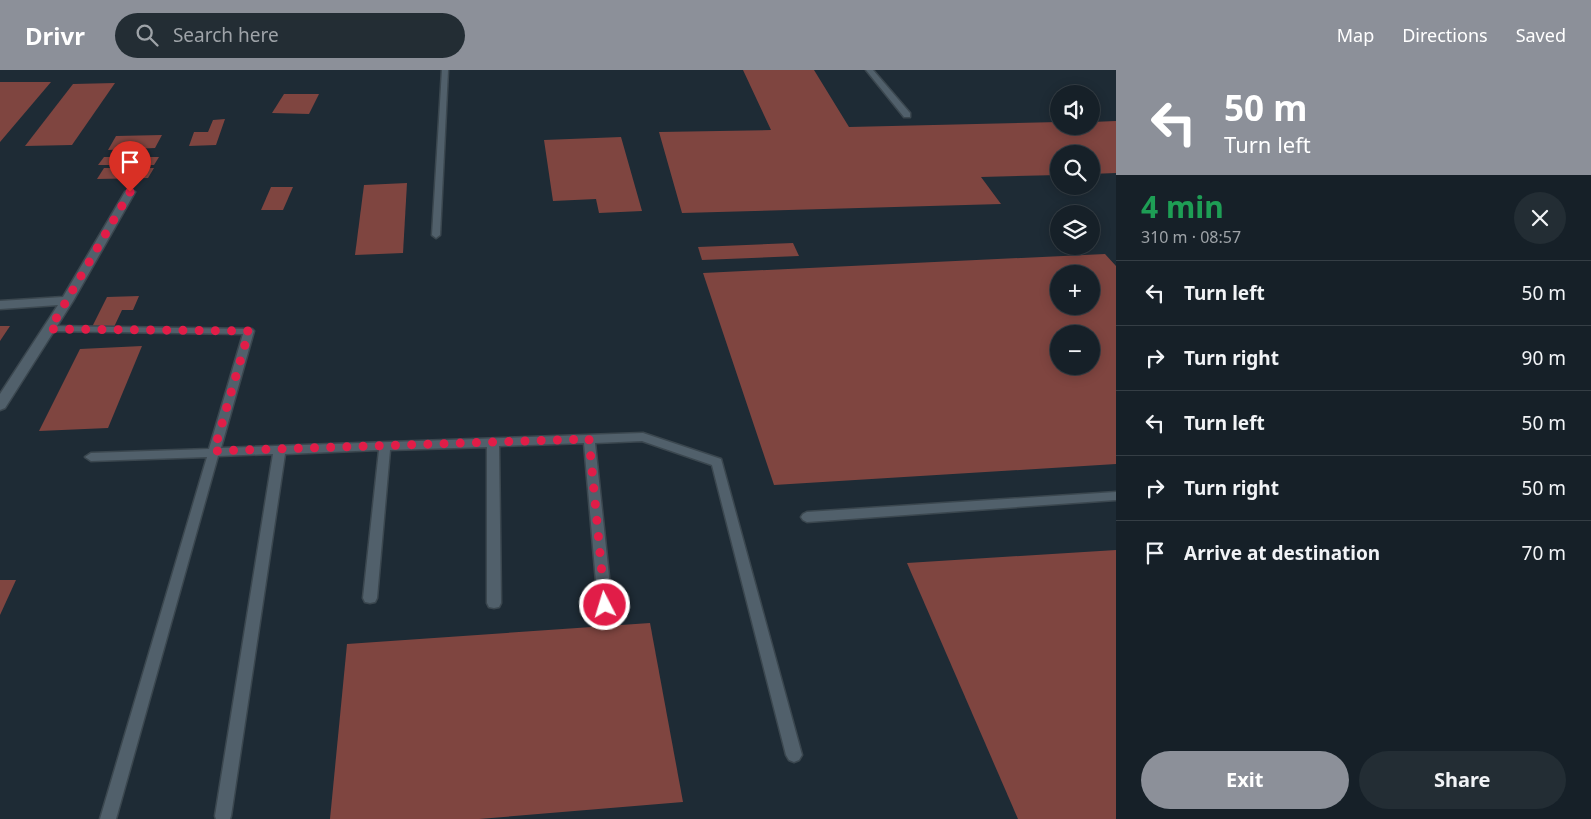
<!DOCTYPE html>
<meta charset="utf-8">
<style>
:root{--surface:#162028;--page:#232d34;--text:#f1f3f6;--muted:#9ea3a8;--line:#353e45;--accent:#8c9099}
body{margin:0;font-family:"Noto Sans",sans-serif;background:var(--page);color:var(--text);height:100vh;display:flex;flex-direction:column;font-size:19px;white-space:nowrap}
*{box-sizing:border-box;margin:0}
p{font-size:16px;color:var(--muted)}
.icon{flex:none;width:28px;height:28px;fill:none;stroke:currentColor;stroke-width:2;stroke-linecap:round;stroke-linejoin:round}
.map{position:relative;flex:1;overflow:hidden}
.drawer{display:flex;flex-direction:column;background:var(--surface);width:475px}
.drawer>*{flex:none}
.banner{background:#8c9099;color:#fff;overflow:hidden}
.tools{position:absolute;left:1050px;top:15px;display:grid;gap:10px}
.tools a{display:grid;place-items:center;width:50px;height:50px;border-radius:50%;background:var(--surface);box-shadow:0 2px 12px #0003,0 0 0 1px var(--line);font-size:25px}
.pin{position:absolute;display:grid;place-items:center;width:42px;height:42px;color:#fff;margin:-51px -21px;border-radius:50% 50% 50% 0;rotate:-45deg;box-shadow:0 0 5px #0007}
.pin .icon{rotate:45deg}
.me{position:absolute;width:55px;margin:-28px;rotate:355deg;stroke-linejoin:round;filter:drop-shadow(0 0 4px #0008)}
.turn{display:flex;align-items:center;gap:18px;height:105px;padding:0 25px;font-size:22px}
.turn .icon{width:65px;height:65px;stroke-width:2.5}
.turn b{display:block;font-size:35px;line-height:42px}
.round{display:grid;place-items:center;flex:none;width:52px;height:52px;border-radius:26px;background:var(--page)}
.head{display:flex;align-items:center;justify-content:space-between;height:85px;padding:0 25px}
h1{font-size:30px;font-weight:700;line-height:38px;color:#1e9e55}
.cta{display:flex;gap:10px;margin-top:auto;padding:10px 25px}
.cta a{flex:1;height:58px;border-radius:30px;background:var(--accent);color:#fff;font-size:20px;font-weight:700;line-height:58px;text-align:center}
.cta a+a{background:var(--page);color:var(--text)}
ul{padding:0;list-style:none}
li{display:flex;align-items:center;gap:15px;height:65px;padding:0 25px;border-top:1px solid var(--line)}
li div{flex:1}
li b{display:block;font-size:19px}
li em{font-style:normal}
header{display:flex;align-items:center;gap:30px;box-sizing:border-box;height:70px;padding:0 25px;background:var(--accent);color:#fff}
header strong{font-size:24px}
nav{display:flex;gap:28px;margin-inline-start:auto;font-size:18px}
.search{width:350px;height:45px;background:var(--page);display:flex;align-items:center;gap:12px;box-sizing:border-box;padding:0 18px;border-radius:28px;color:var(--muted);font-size:19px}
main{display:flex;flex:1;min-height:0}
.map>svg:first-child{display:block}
</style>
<header>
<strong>Drivr</strong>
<div class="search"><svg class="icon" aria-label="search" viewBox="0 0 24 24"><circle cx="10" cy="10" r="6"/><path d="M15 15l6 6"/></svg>Search here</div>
<nav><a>Map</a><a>Directions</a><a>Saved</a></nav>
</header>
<main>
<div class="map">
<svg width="1116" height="749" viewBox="0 0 1116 749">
<rect width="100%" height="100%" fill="#1e2b35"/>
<g fill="#7f4540" fill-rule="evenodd">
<polygon points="743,0 814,0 849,57 1059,52 1059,56 1091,56 1091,52 1116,51 1116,103 1091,104 1091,84 1059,84 1059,105 981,107 1001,134 682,143 659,62 771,60"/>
<polygon points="0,12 51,12 0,72"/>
<polygon points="115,13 72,75 25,76 73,14"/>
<polygon points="284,24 319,24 309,44 272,43"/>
<polygon points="225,49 216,75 189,76 194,62 208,62 213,50"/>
<polygon points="162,65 155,78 108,80 116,66"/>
<polygon points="621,67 642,141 599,143 596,129 553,131 544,70"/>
<polygon points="104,87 159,87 154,95 98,95"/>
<polygon points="104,98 154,98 148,108 97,109"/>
<polygon points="407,113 403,183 355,185 364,115"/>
<polygon points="271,117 293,117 283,140 261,140"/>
<polygon points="793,173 799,186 702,190 698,177"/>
<path d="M1105,184L1116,196V394L774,415L703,203ZM1059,204H1091V236H1059ZM1059,264H1091V296H1059Z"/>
<polygon points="139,226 133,240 122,240 114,257 92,257 107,227"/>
<polygon points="0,256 10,256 0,271"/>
<polygon points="142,276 108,358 39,361 80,279"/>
<polygon points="1116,480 1116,749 1018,749 907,493"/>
<polygon points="0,510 16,510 0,545"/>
<polygon points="650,553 683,732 479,749 330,749 347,574"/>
</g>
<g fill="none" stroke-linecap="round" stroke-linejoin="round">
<defs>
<g id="service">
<polygon points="442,0 448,0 440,165 436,168 432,165"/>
<polygon points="866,0 873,0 910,43 910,47 904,47"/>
<polygon points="50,256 252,259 254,261 221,378 643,363 721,389 802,685 799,690 794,692 789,690 786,685 712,395 642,371 595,373 612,535 610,539 605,540 600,539 598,535 584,373 499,376 501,533 499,537 494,538 489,537 487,533 487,377 390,380 377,528 375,532 370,533 365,532 363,528 379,380 285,384 231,746 230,749 216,749 215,746 273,384 218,386 116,749 100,749 207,387 91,391 85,387 91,383 209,379 243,264 47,261 45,259 47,257"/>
<polygon points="1116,422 1116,430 807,452 803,450 801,447 803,444 807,442"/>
</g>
<polygon id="minor" points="130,119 135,122 73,231 5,338 0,340 0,324 58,235 0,239 0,231 63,227 125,122"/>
</defs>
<use href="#service" stroke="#3b474f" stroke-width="3"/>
<use href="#minor" stroke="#3b474f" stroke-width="3"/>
<use href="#service" fill="#51606b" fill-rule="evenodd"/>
<use href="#minor" fill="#51606b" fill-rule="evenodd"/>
</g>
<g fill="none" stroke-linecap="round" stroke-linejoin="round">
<polyline stroke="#e11d48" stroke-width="9" stroke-dasharray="0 16.2" points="130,122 50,259 249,261 214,381 589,369 605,535"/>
</g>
</svg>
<div class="tools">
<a><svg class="icon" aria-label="sound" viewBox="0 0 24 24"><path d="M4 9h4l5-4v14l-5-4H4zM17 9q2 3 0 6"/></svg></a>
<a><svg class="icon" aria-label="search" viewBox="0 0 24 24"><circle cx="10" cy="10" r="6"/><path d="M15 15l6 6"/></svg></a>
<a><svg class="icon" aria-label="layers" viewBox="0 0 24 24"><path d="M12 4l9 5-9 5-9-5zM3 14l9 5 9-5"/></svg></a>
<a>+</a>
<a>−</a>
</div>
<div class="pin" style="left:130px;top:122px;background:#d93025"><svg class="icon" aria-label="arrive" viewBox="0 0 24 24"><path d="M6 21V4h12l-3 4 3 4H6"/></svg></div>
<svg class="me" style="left:605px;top:535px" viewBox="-20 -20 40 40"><circle r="17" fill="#e11d48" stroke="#fff" stroke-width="3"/><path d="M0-11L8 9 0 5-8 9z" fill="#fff"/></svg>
</div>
<section class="drawer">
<div class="banner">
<div class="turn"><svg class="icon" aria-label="left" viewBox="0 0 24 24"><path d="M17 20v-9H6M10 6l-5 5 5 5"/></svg><div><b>50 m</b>Turn left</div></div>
</div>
<div class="head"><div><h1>4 min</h1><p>310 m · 08:57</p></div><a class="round"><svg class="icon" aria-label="close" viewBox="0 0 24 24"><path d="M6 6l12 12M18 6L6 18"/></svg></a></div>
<ul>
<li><svg class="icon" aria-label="left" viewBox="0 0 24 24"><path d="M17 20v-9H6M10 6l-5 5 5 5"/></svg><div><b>Turn left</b></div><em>50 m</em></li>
<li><svg class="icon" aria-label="right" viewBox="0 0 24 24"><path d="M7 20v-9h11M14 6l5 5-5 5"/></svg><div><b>Turn right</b></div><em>90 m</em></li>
<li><svg class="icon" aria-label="left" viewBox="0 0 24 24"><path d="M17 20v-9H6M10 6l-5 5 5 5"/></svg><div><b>Turn left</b></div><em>50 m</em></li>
<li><svg class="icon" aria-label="right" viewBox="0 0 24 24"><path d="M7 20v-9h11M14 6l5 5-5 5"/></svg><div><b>Turn right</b></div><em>50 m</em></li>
<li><svg class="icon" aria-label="arrive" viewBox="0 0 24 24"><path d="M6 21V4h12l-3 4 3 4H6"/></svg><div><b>Arrive at destination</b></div><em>70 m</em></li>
</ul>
<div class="cta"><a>Exit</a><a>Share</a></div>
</section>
</main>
